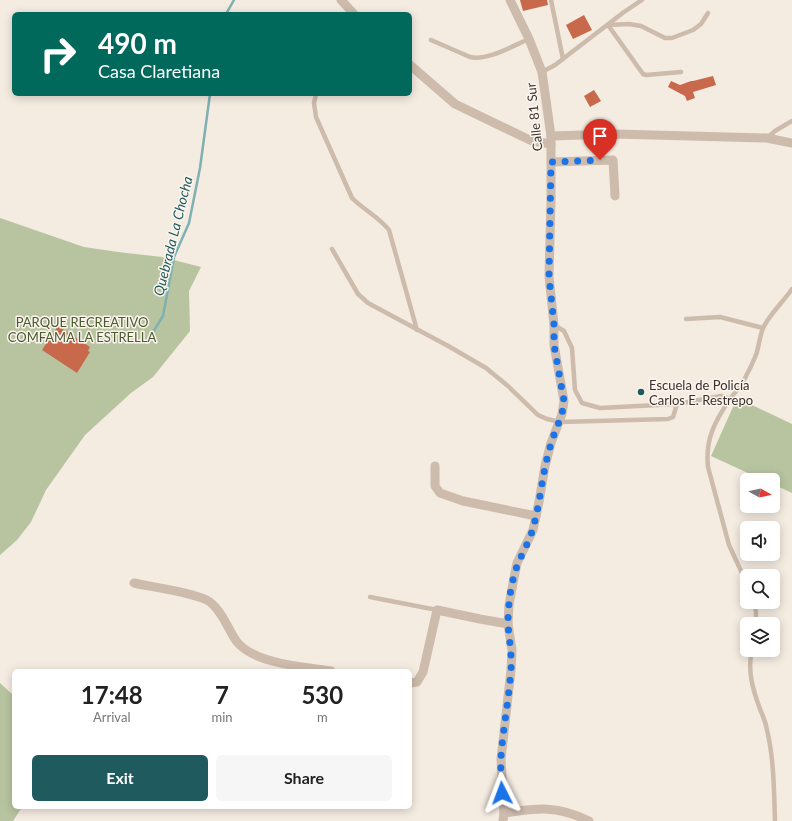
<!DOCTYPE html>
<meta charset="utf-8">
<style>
:root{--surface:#fff;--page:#f6f6f6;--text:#222;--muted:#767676;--accent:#1f5a5e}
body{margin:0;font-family:Lato,sans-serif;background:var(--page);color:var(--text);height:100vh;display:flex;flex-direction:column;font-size:15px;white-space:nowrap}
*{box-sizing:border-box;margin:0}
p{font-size:13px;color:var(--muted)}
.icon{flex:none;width:22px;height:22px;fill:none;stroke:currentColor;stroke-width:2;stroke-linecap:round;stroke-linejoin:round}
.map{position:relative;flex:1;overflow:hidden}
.side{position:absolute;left:12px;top:669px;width:400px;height:140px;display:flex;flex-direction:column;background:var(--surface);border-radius:6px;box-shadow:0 2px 10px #0003}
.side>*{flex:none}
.banner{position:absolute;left:12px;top:12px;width:400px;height:84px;border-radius:6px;box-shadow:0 2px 10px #0003;background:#00695c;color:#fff;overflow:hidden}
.needle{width:26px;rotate:98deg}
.buttons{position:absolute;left:740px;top:473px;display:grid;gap:8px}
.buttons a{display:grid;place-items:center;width:40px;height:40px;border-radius:6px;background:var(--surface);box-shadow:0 2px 10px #0003;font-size:20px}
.pin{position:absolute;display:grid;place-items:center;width:34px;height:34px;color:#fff;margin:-41px -17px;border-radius:50% 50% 50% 0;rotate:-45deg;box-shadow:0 0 4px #0007}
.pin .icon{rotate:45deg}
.me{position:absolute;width:44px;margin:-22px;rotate:357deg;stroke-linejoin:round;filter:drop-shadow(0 0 3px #0008)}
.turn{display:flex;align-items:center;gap:14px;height:84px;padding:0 20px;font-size:18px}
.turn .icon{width:52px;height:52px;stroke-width:2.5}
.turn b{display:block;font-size:28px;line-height:34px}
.eta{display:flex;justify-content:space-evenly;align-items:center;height:68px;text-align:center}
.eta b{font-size:24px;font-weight:700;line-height:28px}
.cta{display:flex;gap:8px;margin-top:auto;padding:8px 20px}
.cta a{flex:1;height:46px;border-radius:6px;background:var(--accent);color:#fff;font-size:16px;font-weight:700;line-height:46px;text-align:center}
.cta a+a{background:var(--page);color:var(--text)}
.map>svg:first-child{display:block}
</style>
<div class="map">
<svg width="792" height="821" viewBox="0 0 792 821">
<rect width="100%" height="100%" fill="#f4ebe1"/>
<g fill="#b8c4a0">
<polygon points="0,218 84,247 118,252 162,257 201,267 189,291 190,331 153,377 131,393 85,435 46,490 31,522 17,540 0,555"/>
<polygon points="737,398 792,424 792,493 773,484 773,480 763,480 711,456"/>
<polygon points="0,683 14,696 14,807 22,807 13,821 0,821"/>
</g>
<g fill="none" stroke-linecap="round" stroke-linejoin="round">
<g stroke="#7fb0b2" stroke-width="2.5">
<polyline points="226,14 234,0"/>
<polyline points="153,332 163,316 174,257 189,223 200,168 210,94"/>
</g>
</g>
<g fill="#c8694b">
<polygon points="520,0 547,0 548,5 523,11"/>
<polygon points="584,15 592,30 573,39 566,25"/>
<polygon points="713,76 716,85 693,92 695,98 687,101 685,96 668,87 671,81 680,85 691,81 693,81"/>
<polygon points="594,90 601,101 590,107 584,96"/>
<polygon points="58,326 90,347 88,351 90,352 77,373 42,350"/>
</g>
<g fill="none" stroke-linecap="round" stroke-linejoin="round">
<g stroke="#cdbbac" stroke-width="4.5">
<polyline points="551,0 563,59"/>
<polyline points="608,25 629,24 641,26 665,38 672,38 693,30 701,24 708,13"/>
<polyline points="608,25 643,74 646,75 681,72"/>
<path d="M431,40L470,57C488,61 512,46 529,39"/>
<polyline points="542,72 555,65 624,12 642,0"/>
<path d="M316,94L314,103L316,117L352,198C364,210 379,217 389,230L417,330"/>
<polyline points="767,138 775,131 792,121"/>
<polyline points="332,249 358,294 368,303 450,347 486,368 508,386 538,415 547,419 560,422 668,419 673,417 677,404"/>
<polyline points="686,319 720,317 763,328"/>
<polyline points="554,325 564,331 572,348 575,390 582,403 600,408 677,404 721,396 730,399"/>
<path d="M747,584L729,545L708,467C705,439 715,421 730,399C736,391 743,384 747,374C751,367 754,360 757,352C759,344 760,336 763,328C770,314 783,302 792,289"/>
<polyline points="370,597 437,610"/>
<polyline points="754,602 756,612 756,624"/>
<path d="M752,650C747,671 753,690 760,709C763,716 766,723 767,730C774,759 774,791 775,821"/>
</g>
<g stroke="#cdbbac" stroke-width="9">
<polyline points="341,0 354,14"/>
<polyline points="410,65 455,104 532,141 551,144"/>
<polyline points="551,136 615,134 767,138 792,143"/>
<polyline points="551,162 613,160 615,196"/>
<polyline points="435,466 435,486 440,493 463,501 536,516"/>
<path d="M134,583C151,587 198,593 210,602C223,612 228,630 237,642C255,664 305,667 331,671"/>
<polyline points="410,683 417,682 423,672 437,610 480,619 508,624"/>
<path d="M504,813C538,808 557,805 589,821"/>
<polyline points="503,821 504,813 501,759 511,670 512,650 508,624 509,605 514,578 517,563 533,530 539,502 545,466 551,443 562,414 564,401 554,345 554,325 549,276 551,200 551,136 542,72 529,39 510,0"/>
</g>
</g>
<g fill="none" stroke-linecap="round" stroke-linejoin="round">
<path stroke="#1a73e8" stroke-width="7" stroke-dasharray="0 12.6" d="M502,793C502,781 500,769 501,757C503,728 509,699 511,669C512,654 509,639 508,624C508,608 510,590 514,576C518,559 529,544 533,528C541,500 542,472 551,444C555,429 563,417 564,401L554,345V325L549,276L551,162L600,160"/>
</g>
<circle fill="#1f5a5e" stroke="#fbf5ee" stroke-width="1.5" cx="641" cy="392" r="4"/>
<g text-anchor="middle" stroke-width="3" stroke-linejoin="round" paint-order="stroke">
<g font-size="13" fill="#3b302b" stroke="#fbf5ee">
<text transform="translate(534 117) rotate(-96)" y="5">Calle 81 Sur</text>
</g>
<g font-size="13" fill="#4a5a2e" stroke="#fbf5ee">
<text x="82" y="327">PARQUE RECREATIVO<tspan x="82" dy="15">COMFAMA LA ESTRELLA</tspan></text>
</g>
<g font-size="13" fill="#3b302b" stroke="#fbf5ee" text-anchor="start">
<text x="649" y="390">Escuela de Policía<tspan x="649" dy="15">Carlos E. Restrepo</tspan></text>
</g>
<g font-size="14" font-style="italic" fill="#1f5a5e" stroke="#fbf5ee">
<text transform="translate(173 236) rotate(-76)" y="5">Quebrada La Chocha</text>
</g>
</g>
</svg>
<div class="buttons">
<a><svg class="needle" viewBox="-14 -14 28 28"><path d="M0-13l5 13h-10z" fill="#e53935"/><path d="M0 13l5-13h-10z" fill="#767676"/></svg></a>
<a><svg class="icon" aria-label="sound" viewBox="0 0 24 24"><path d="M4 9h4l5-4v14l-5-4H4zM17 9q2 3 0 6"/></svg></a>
<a><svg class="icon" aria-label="search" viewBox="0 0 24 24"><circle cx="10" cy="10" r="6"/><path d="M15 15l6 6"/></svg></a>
<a><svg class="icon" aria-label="layers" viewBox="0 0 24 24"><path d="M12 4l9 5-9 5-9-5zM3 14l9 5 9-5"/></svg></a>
</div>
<div class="pin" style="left:600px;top:160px;background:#d93025"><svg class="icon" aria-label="arrive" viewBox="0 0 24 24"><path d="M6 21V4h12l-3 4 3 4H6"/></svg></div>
<svg class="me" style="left:502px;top:793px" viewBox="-20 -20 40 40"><path d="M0-17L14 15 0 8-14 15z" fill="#1a73e8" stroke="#fff" stroke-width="4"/></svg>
<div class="banner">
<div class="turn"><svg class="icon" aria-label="right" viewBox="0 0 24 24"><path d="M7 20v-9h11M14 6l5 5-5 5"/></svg><div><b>490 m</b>Casa Claretiana</div></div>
</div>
<section class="side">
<div class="eta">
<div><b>17:48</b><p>Arrival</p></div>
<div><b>7</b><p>min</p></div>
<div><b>530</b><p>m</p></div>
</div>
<div class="cta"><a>Exit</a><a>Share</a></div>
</section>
</div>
